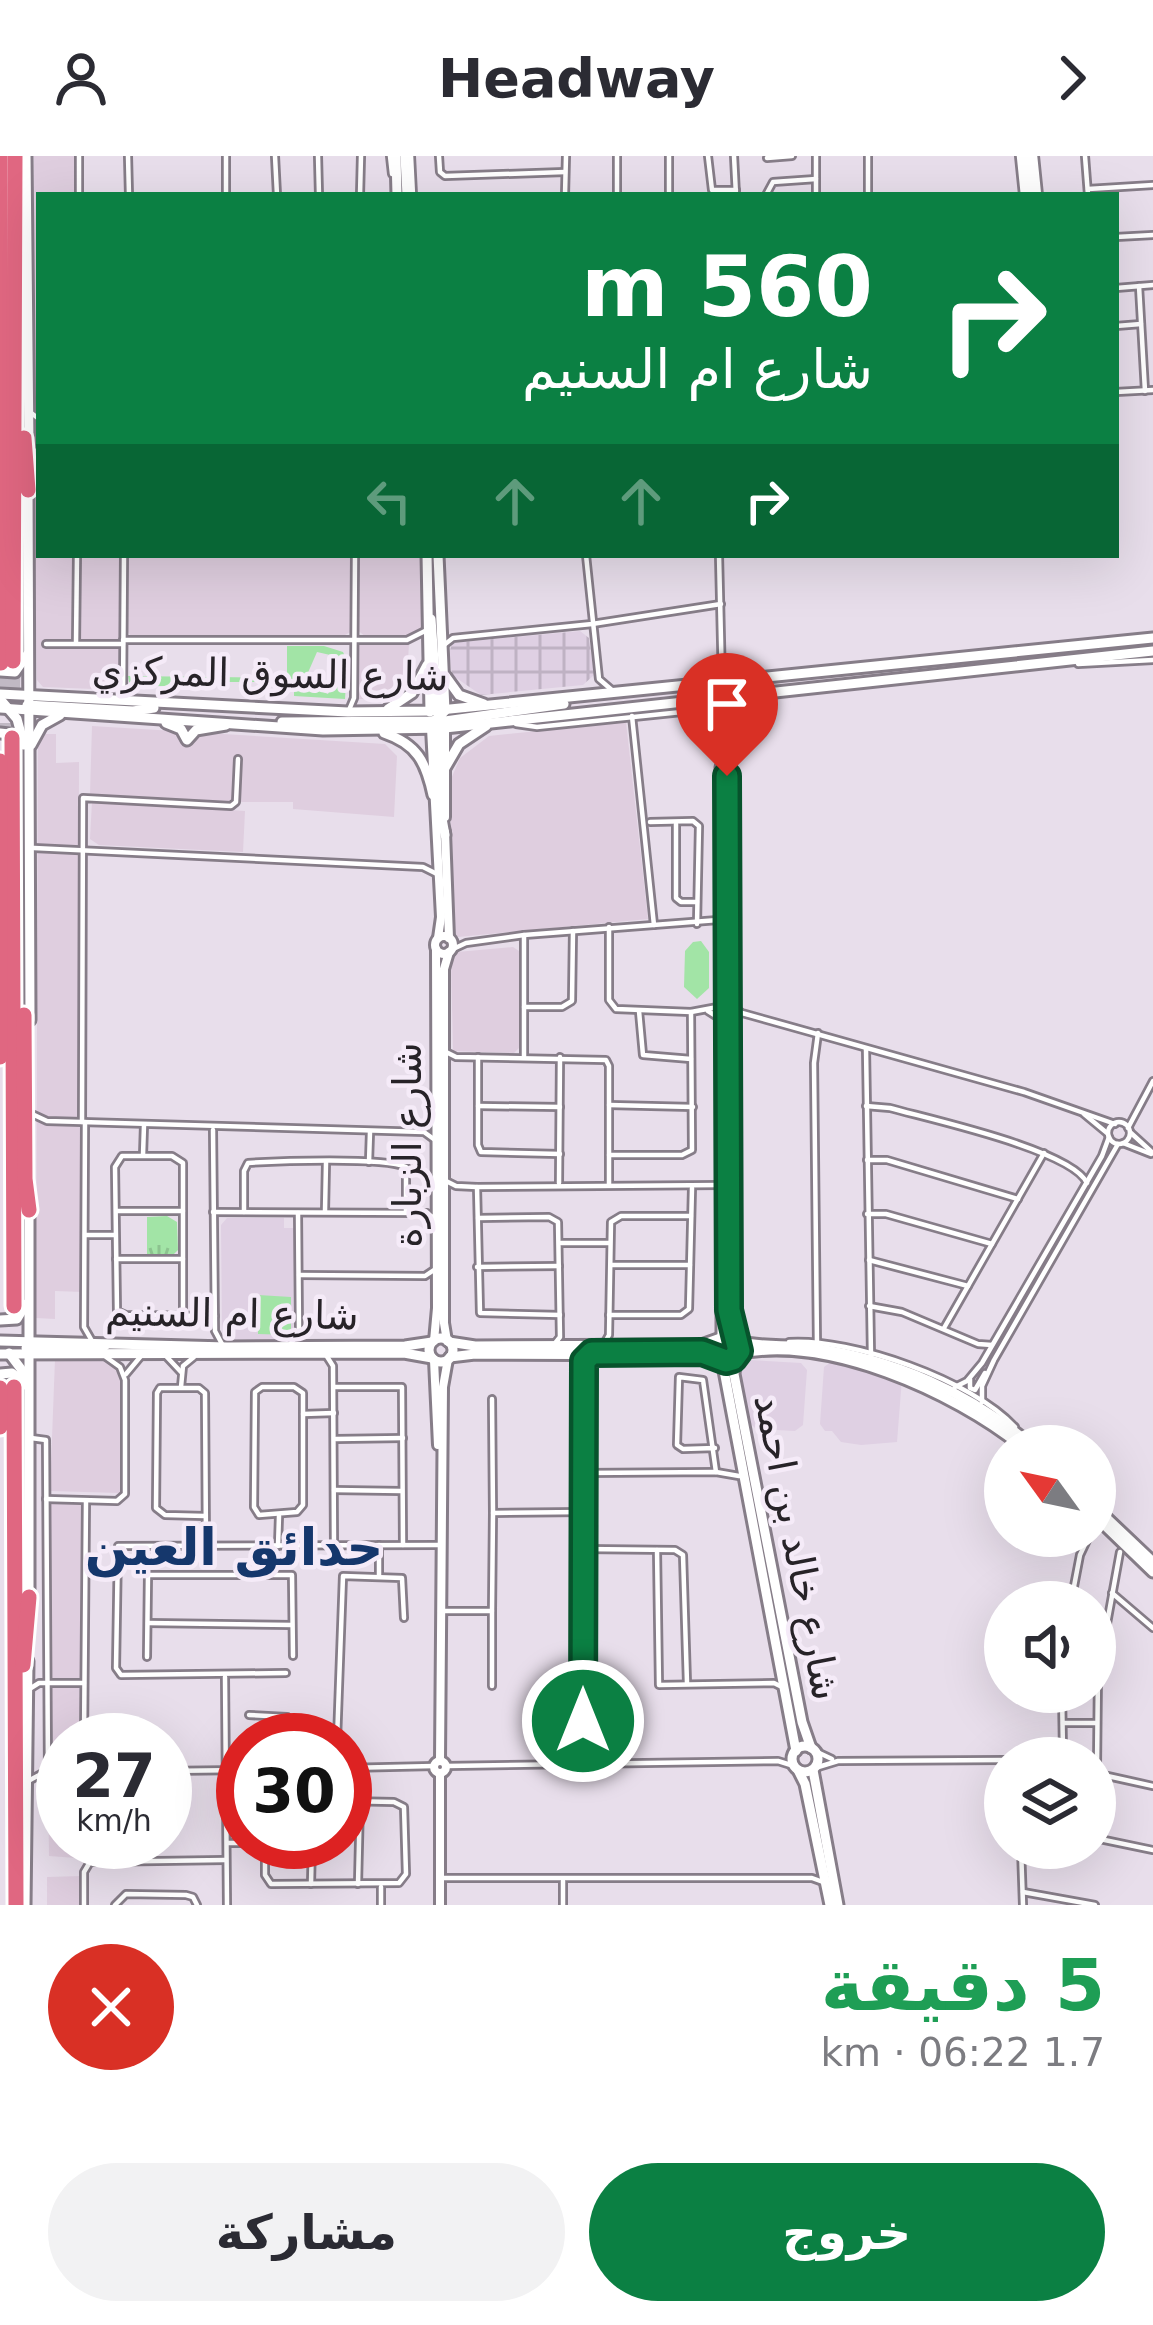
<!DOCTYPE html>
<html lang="ar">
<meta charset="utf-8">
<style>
:root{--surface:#fff;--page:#f2f2f3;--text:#2b2b33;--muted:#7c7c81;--accent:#0b8043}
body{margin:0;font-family:"DejaVu Sans","Noto Sans Arabic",sans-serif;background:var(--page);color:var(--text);direction:rtl;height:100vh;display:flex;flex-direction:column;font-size:45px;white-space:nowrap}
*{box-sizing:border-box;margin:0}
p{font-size:39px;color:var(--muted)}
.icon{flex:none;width:66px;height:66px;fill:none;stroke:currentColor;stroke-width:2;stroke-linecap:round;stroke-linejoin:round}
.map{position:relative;height:1749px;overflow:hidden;direction:ltr}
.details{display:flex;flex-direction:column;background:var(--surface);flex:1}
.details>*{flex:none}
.hud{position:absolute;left:36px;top:36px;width:1083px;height:366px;border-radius:0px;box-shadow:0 12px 48px #0002;direction:rtl;background:#0b8043;color:#fff;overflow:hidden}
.needle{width:78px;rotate:303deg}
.buttons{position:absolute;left:984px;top:1269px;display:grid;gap:24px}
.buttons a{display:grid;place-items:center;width:132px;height:132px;border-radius:50%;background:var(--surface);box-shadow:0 12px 48px #0002;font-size:60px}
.speed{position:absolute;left:36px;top:1557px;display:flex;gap:24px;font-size:60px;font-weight:700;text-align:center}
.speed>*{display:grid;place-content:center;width:156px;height:156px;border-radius:50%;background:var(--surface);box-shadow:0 12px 48px #0002;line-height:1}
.speed small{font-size:30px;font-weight:400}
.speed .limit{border:18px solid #d22;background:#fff;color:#111}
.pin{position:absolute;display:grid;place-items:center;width:102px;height:102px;color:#fff;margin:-123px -51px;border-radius:50% 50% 50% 0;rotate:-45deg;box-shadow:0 0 12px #0007}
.pin .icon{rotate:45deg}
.me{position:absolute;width:132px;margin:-66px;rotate:0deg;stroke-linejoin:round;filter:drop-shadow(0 0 9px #0008)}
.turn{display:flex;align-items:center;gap:42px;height:252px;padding:0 48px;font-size:54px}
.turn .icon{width:156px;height:156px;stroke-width:2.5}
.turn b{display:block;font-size:84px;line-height:102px}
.lanes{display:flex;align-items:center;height:114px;padding:0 48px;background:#0003;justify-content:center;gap:60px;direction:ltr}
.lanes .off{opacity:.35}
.round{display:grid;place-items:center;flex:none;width:126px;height:126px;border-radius:63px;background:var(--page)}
.headline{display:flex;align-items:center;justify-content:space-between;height:204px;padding:0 48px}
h1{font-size:72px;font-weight:800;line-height:90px;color:#1e9e55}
.button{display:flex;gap:24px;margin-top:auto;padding:24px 48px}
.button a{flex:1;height:138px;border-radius:72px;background:var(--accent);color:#fff;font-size:48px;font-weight:800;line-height:138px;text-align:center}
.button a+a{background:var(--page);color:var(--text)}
header{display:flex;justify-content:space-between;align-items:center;height:156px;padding:0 48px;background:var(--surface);font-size:54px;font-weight:800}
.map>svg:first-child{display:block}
</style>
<header><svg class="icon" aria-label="forward" viewBox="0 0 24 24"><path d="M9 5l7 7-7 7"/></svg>Headway<svg class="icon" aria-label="person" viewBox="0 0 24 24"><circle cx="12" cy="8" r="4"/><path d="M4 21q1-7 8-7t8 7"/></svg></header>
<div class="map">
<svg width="1153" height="1749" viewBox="0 0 1153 1749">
<defs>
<pattern id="industrial-grid" width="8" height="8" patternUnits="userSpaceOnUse" patternTransform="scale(3)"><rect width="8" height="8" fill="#dfd0e3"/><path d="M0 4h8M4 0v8" fill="none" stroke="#bfb2c3"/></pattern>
<pattern id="park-tufts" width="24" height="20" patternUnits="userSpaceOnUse" patternTransform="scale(3)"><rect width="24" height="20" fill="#a2e4a6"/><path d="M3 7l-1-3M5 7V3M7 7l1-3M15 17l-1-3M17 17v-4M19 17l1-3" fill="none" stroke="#8cc38f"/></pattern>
</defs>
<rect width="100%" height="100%" fill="#e8deeb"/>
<g fill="#dfcedf">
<polygon points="34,0 77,0 77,39 39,39 39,256 35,250"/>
<polygon points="39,268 39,399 121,399 119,534 43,531 37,524 33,311 35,276"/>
<polygon points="128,399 422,399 422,472 415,480 366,481 356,473 345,479 132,481 126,474"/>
<polygon points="359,488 409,488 407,521 385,543 359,543"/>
<polygon points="626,566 648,763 458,781 450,771 451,623 460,602 489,580"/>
<polygon points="92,570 385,588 397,600 394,661 293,653 293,646 229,646 90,638"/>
<polygon points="38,578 56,578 56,607 79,606 78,971 82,972 83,1136 55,1135 55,1163 36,1162"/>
<polygon points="92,645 245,655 243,696 99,689 90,683"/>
<polygon points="513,791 519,795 519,892 514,897 453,895 451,804 457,796"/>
<polygon points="55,1203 111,1202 122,1210 124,1334 120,1337 50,1335"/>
<polygon points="47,1344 82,1346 81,1525 51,1525"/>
<polygon points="50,1528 81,1528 82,1584 63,1584 63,1615 51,1615"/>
<polygon points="48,1619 63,1619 63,1686 76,1686 76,1702 49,1700"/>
<polygon points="81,1720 81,1749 47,1749 47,1721"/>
</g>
<polygon fill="url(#industrial-grid)" points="580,475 589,482 594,519 583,529 481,539 452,519 449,498 452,487"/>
<g fill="#dfd0e3">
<polygon points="227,1062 284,1062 284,1072 294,1072 293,1179 286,1185 229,1184 222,1177 221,1069"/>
<polygon points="750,1204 801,1207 807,1214 803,1269 795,1275 756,1273 748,1265 738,1215"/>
<polygon points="831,1206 902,1222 897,1286 861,1289 841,1286 832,1275 825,1275 820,1268 824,1211"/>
</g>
<polygon fill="url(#park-tufts)" points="147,1061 167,1060 177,1066 178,1094 173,1099 147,1099"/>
<g fill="#a2e4a6">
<path d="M287,490H324L343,496L348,507L339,515L336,513L339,501L317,496L303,528L328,538L335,522L346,527L345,543L294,540V529L287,526H211L209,533C182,533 161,527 135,531L129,526L128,520L287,522Z"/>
<polygon points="701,785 709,796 709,832 697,843 684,831 685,795 693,786"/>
<polygon points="258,1139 291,1141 291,1179 258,1178"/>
</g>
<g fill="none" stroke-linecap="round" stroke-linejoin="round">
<g stroke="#c1b9c4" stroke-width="15" stroke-dasharray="15 8" stroke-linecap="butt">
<polyline points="0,582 1,507"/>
<polyline points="12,582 13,505"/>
</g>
<defs>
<g id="minor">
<polyline points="79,0 79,39"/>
<polyline points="128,0 129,39"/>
<polyline points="275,0 277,39"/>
<polyline points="318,0 319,39"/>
<polyline points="390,0 392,18"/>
<polyline points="411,0 413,39"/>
<polyline points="439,0 440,16 445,20 565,16"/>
<polyline points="669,0 669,39"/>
<polyline points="708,0 712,34 736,34"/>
<polyline points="734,0 736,39"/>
<polyline points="816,0 816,39"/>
<polyline points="868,0 868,39"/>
<polyline points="1019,0 1023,39"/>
<polyline points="1035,0 1039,39"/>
<polyline points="1085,0 1088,39"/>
<polyline points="767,2 792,0"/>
<polyline points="1088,33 1153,29"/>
<polyline points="226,39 226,0"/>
<polyline points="360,39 361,0"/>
<polyline points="565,39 566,0"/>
<polyline points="617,39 617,0"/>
<polyline points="766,39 773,26 816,23"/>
<polyline points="1116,81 1153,79"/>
<polyline points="1139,130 1145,235"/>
<polyline points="1116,132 1153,129"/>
<polyline points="1116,170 1141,168"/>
<polyline points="1116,236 1153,234"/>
<polyline points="30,256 39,263"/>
<polyline points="586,399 599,523 613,535"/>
<polyline points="719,399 722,527"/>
<polyline points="123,484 407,484 427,474"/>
<polyline points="76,487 77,399"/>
<polyline points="46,488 123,488"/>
<polyline points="444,489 453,482 592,468 721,448"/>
<polyline points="1078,508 1153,504"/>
<polyline points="123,540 124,399"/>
<polyline points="349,554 354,542 355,399"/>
<polyline points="632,560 654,769"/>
<polyline points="516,568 537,571 730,551"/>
<polyline points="650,666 693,665 699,670 697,768"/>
<polyline points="676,668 676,742 681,746 697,746"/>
<polyline points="34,692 423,711 439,719"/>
<polyline points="609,771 609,844 616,853 691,856 723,850"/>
<polyline points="451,794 466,787 524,779 718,764"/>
<polyline points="524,851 562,851 572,845 573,775"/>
<polyline points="731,851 742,857 1024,936 1115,968"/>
<polyline points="639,855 643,899 691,903"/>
<polyline points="708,855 722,864"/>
<polyline points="866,893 871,1199"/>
<polyline points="446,896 456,901 606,904 609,910 609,1029"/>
<polyline points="524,900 524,779"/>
<polyline points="478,901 478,989 481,996 560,998"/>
<polyline points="609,949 693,951"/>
<polyline points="478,950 560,951"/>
<path d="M866,950L890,952C929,963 1072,994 1087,1027"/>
<polyline points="32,958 47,965 424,976 435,984"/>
<polyline points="1084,958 1107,977"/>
<polyline points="82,966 83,642 231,650 236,646 238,603"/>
<polyline points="85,966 84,1171 92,1185"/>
<circle cx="1119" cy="977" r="11"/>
<polyline points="1128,972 1153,925"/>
<polyline points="213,974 215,1175 222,1188"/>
<polyline points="1131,977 1153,997"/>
<polyline points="1123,987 1151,998"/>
<polyline points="143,999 144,969"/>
<polyline points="609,999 682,999 692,994 691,856"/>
<polyline points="867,1004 887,1004 1018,1043"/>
<polyline points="369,1006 370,976"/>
<polyline points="446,1025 456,1030 477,1031 721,1029"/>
<polyline points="559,1027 560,901"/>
<polyline points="477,1031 480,1157 560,1159"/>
<polyline points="117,1055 183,1055"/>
<polyline points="325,1055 326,1007"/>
<polyline points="213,1056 427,1057 434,1062"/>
<path d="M244,1056V1015L248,1007C277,1005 384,1001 406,1011V1056"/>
<polyline points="867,1058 886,1058 992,1088"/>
<polyline points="478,1062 549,1061 558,1066 560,1181 556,1186"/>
<polyline points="85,1079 115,1079"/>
<polyline points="561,1087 609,1087"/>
<polyline points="116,1103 183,1103"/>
<polyline points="869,1104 968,1130"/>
<polyline points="612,1109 690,1109"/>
<polyline points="477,1111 559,1110"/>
<polyline points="299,1119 425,1120 437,1112"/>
<polyline points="869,1150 902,1156 978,1188 992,1189"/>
<polyline points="183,1159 183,1007 172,1000 122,1000 115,1011 117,1155 126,1159 215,1160"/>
<polyline points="609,1159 681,1159 689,1153 692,1032"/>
<polyline points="944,1172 1044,997"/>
<polyline points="605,1186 609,1179 611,1066 621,1060 691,1060"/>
<path d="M789,1186C852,1182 972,1224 1015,1271"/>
<polyline points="291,1187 299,1176 298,1057"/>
<polyline points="817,1188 814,907 818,877"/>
<polyline points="326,1199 333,1210 334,1389"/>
<polyline points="166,1200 181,1216"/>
<polyline points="578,1201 583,1209 583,1608"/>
<polyline points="126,1218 141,1200"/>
<polyline points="970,1223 970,1232 975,1234 985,1217"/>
<polyline points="181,1231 183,1210 194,1201"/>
<polygon points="294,1231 303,1237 303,1349 297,1356 259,1359 254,1351 255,1236 262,1231"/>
<polyline points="334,1231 402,1231 403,1389"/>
<polyline points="955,1231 967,1225 982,1207 1102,1000 1109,981"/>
<polyline points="492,1243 493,1357"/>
<polyline points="982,1246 982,1230 994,1204 1118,988"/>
<polyline points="303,1258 334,1257"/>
<polyline points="31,1282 46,1284 48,1617"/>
<polyline points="336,1283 403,1282"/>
<polyline points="715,1292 683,1293 677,1289 679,1221 703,1224 716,1316"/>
<polyline points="584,1317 716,1316 739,1320"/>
<polyline points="334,1334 401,1335"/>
<polyline points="46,1343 117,1345 125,1338 125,1224 120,1211 106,1201"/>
<polyline points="205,1360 165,1359 156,1352 157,1237 160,1232 199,1232 205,1237 206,1388"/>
<polyline points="379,1389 379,1419"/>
<polyline points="278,1390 279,1360"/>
<polyline points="584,1393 675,1394 683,1399 687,1527"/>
<polyline points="657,1394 659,1529 774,1527 780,1530"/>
<polyline points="1120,1396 1098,1517 1097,1611 1103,1619 1153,1630"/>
<polyline points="1112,1437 1153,1472"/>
<polyline points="1071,1446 1080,1399 1089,1380"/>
<polyline points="440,1455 492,1455 493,1357 584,1356"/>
<polyline points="492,1455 492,1530"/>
<polyline points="148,1467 292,1469"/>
<polyline points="147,1501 148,1419 292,1419 293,1500"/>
<polyline points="286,1517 121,1519 116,1512 118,1390 440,1389"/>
<polyline points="225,1521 227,1749"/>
<polyline points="31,1532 39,1527 84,1527"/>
<polyline points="249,1559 287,1561 289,1584"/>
<polyline points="1063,1567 1096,1567"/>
<polyline points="84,1584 86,1345"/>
<polyline points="337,1584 343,1420 402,1422 404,1462"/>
<polyline points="240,1587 243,1586"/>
<polyline points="815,1595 832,1603"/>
<polyline points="1057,1602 1063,1596 1062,1536"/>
<polyline points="447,1610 778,1605 794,1610"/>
<polyline points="345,1612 434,1610"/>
<polyline points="815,1612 838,1605 1005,1604"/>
<polyline points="165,1615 243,1614"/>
<polyline points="30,1624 43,1617 63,1617"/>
<polyline points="1095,1682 1153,1694"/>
<polyline points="265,1686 265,1719 271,1728 399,1727 406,1718 404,1651 394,1646 345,1645"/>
<polyline points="228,1687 265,1687"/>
<polyline points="1021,1692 1023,1749"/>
<polyline points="440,1722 812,1722 823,1726"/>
<polyline points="563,1725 563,1749"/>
<polyline points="311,1728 312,1686"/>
<polyline points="358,1728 360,1645"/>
<polyline points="1023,1736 1095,1749"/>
<polyline points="84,1749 84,1716 90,1706 225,1704"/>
<polyline points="115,1749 126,1738 186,1739 193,1741 197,1749"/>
<polyline points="381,1749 381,1731"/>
</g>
<g id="tertiary">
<polyline points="1024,0 1028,39"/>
<polyline points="1030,0 1034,39"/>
<polyline points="431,572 441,761 438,782"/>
<polyline points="445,572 445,661"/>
<polyline points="445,676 449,782"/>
<circle cx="444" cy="789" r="9"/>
<polyline points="434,1185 437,1152 436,793"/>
<polyline points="447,1185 444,1167 444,813 449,796"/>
<polyline points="434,1204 438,1289"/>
<polyline points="440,1604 443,1231 448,1203"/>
<circle cx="440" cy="1611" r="6"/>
<polyline points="440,1617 440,1749"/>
</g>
<g id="secondary">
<polyline points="26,0 29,289"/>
<polyline points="396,0 397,39"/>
<polyline points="405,0 407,39"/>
<polyline points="28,329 30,864"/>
<polyline points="427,399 430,556"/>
<polyline points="438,399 445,555"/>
<polyline points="431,463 438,560"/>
<polyline points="0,515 15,516 27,499"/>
<polyline points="446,521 459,539 484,548"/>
<polyline points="0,538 348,556 430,555 1153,482"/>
<polyline points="0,543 17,563 24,589"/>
<path d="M696,546C720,549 719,568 720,588"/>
<polyline points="27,549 133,555 154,552"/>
<polyline points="0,552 323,574 445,572 1153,495"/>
<polyline points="388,553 412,537 427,509"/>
<polyline points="282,566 431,565 439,563 445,554"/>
<polyline points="438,566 564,548"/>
<polyline points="166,567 181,573 187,584 196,574 226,569"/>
<polyline points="439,570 439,646 445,679"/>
<polyline points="0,577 18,579"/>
<path d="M384,577C417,588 426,606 433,639"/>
<polyline points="31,589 42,569 60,559"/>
<polyline points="721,611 722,828"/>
<polyline points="445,612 459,588 486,570"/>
<polyline points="722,970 722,1181"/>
<polyline points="0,1164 17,1163 26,1148"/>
<polyline points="734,1182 729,1154 726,561 732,549 750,543"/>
<circle cx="441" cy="1194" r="12"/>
<polyline points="0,1185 227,1191 405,1190 432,1186"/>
<path d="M738,1185C762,1192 788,1188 812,1192C893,1203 970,1236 1032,1290"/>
<polyline points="449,1186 475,1190 701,1189 726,1180 737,1185 738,1198 733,1203 722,1204 715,1195 718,1185"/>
<polyline points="26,1192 105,1190"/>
<polyline points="9,1197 21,1213 25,1229"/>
<polyline points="0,1198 404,1197 432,1202"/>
<path d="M738,1198C825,1178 954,1236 1021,1290"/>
<polyline points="736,1200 734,1218 802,1566 811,1592"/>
<polyline points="450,1201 475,1198 717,1199"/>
<polyline points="722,1204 796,1595"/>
<polyline points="0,1218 12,1217 22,1225"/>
<polyline points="1095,1351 1153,1406"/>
<polyline points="1095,1360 1153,1416"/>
<polyline points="29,1440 29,1049"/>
<circle cx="805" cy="1603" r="13"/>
<polyline points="798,1614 805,1628 830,1749"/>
<polyline points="813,1614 838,1749"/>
<polyline points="25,1749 28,1505"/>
</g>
<g id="motorway">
<polyline points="0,0 1,507"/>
<polyline points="24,282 28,334"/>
<polyline points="13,505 15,0"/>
<polyline points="12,582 14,1150"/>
<polyline points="0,605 0,901"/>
<polyline points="24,859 25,1023 29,1054"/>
<polyline points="14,1231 16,1749"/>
<polyline points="0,1271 0,1232"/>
<polyline points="23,1509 29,1441"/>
</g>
</defs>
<use href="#minor" stroke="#867d88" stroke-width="10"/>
<use href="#tertiary" stroke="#867d88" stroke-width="14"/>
<use href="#secondary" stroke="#867d88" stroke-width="15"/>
<use href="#motorway" stroke="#fff" stroke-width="21"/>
<use href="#minor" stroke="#fff" stroke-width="4.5"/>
<use href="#tertiary" stroke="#fff" stroke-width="8"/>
<use href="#secondary" stroke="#fff" stroke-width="9"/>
<use href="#motorway" stroke="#e06781" stroke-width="15"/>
</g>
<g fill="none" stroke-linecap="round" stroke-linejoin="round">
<defs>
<polyline id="route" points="583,1565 584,1205 592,1197 702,1196 726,1205 733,1203 739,1195 729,1154 727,620"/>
</defs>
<use href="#route" stroke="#07532c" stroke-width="30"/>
<use href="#route" stroke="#0b8043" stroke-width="21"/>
</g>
<g text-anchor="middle" stroke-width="9" stroke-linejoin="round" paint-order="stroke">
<g font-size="39" fill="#272328" stroke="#f5ebf8">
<text transform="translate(270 517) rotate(1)" y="14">شارع السوق المركزي</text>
<text transform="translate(407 989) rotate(-90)" y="14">شارع الزبارة</text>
<text transform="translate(232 1157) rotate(1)" y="14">شارع ام السنيم</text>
<text transform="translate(798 1391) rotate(79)" y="14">شارع خالد بن احمد</text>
</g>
<g font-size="51" font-weight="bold" fill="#15376c" stroke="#f5ebf8">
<text x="234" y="1409">حدائق العين</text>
</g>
</g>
</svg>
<div class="buttons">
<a><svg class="needle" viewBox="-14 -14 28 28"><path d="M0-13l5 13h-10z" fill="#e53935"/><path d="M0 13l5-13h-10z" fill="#7c7c81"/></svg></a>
<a><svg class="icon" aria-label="sound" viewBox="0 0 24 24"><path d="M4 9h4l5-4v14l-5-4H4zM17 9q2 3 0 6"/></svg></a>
<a><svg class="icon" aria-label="layers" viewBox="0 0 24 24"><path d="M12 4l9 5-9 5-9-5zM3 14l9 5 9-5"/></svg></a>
</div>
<div class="speed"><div>27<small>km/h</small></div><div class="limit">30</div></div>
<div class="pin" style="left:727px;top:620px;background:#d93025"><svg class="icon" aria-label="arrive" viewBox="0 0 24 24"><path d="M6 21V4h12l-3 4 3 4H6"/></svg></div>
<svg class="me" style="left:583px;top:1565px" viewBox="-20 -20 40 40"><circle r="17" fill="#0b8043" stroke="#fff" stroke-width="3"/><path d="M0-11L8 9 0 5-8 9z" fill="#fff"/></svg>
<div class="hud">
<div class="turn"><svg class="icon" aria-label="right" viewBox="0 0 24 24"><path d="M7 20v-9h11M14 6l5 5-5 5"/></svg><div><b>560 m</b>شارع ام السنيم</div></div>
<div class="lanes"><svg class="icon off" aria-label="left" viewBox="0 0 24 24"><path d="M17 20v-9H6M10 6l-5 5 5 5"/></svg><svg class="icon off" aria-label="ahead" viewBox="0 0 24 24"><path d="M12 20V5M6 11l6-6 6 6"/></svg><svg class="icon off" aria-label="ahead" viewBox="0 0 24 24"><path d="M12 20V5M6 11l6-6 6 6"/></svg><svg class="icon" aria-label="right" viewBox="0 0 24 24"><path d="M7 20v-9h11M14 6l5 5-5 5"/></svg></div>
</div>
</div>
<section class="details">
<div class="headline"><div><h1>5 دقيقة</h1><p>1.7 km · 06:22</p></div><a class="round" style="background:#d93025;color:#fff"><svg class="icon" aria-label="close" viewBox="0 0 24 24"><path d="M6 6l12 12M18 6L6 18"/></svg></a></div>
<div class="button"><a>خروج</a><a>مشاركة</a></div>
</section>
